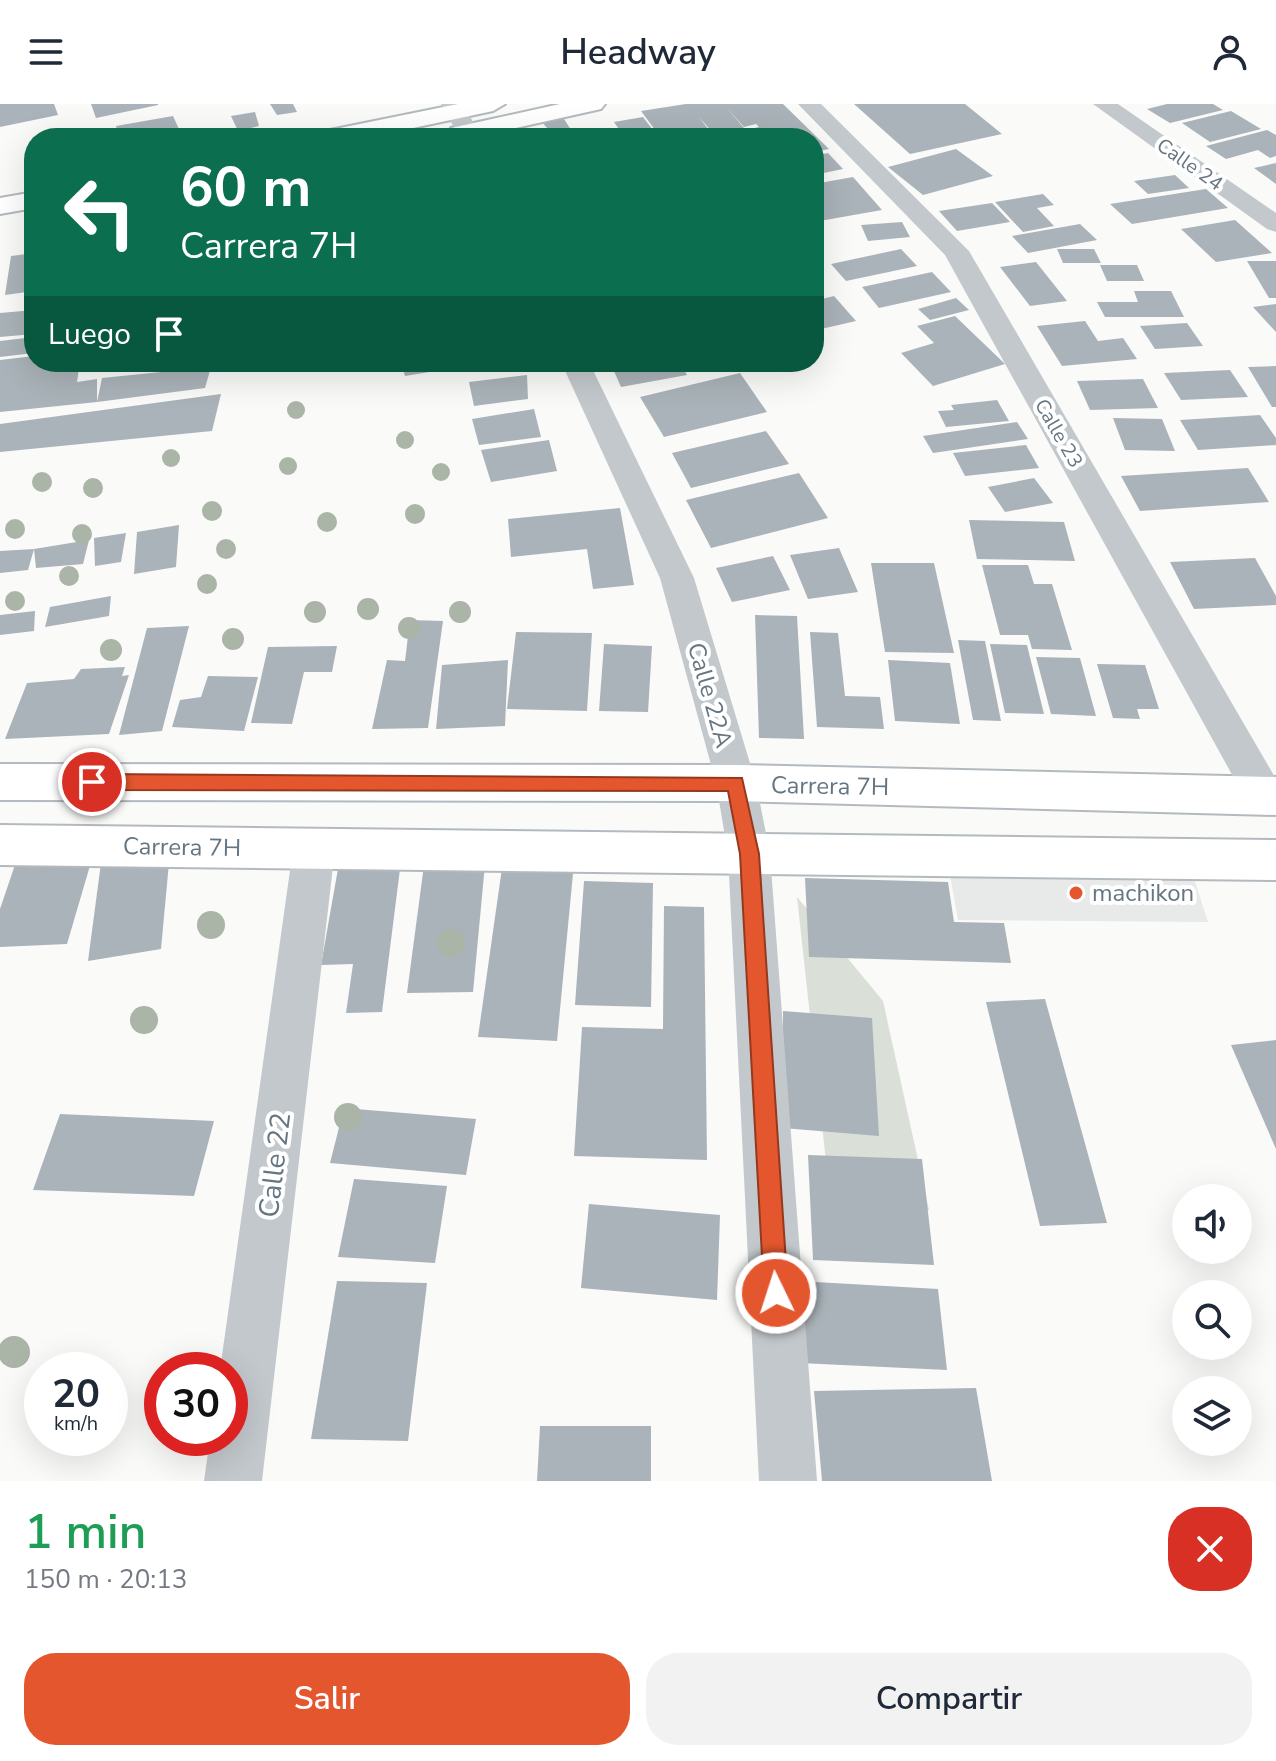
<!DOCTYPE html>
<html lang="es">
<meta charset="utf-8">
<style>
:root{--surface:#fff;--page:#f2f2f3;--text:#1f2937;--muted:#747a83;--accent:#e4572e}
body{margin:0;font-family:"Nunito Sans",sans-serif;background:var(--page);color:var(--text);height:100vh;display:flex;flex-direction:column;font-size:30px;white-space:nowrap}
*{box-sizing:border-box;margin:0}
p{font-size:26px;color:var(--muted)}
.icon{flex:none;width:44px;height:44px;fill:none;stroke:currentColor;stroke-width:2;stroke-linecap:round;stroke-linejoin:round}
.map{position:relative;height:1377px;overflow:hidden}
.details{display:flex;flex-direction:column;background:var(--surface);flex:1}
.details>*{flex:none}
.top-card{position:absolute;left:24px;top:24px;width:800px;height:244px;border-radius:32px;box-shadow:0 8px 32px #0002;background:#0b6e4f;color:#fff;overflow:hidden}
.buttons{position:absolute;left:1172px;top:1080px;display:grid;gap:16px}
.buttons a{display:grid;place-items:center;width:80px;height:80px;border-radius:50%;background:var(--surface);box-shadow:0 8px 32px #0002;font-size:40px}
.speed{position:absolute;left:24px;top:1248px;display:flex;gap:16px;font-size:40px;font-weight:700;text-align:center}
.speed>*{display:grid;place-content:center;width:104px;height:104px;border-radius:50%;background:var(--surface);box-shadow:0 8px 32px #0002;line-height:1}
.speed small{font-size:20px;font-weight:400}
.speed .limit{border:12px solid #d22;background:#fff;color:#111}
.pin{position:absolute;display:grid;place-items:center;width:68px;height:68px;color:#fff;margin:-34px;border:4px solid #fff;border-radius:50%;box-shadow:0 2px 8px #0007}
.me{position:absolute;width:88px;margin:-44px;rotate:356deg;stroke-linejoin:round;filter:drop-shadow(0 0 6px #0008)}
.turn{display:flex;align-items:center;gap:28px;height:168px;padding:0 24px;font-size:36px}
.turn .icon{width:104px;height:104px;stroke-width:2.5}
.turn b{display:block;font-size:56px;line-height:68px}
.then{display:flex;align-items:center;height:76px;padding:0 24px;background:#0003;gap:16px;font-size:30px}
.round{display:grid;place-items:center;flex:none;width:84px;height:84px;border-radius:32px;background:var(--page)}
.headline{display:flex;align-items:center;justify-content:space-between;height:136px;padding:0 24px}
h1{font-size:48px;font-weight:600;line-height:60px;color:#1e9e55}
.button{display:flex;gap:16px;margin-top:auto;padding:16px 24px}
.button a{flex:1;height:92px;border-radius:32px;background:var(--accent);color:#fff;font-size:32px;font-weight:600;line-height:92px;text-align:center}
.button a+a{background:var(--page);color:var(--text)}
header{display:flex;justify-content:space-between;align-items:center;height:104px;padding:0 24px;background:var(--surface);font-size:36px;font-weight:600}
.map>svg:first-child{display:block}
</style>
<header><svg class="icon" aria-label="menu" viewBox="0 0 24 24"><path d="M4 6h16M4 12h16M4 18h16"/></svg>Headway<svg class="icon" aria-label="person" viewBox="0 0 24 24"><circle cx="12" cy="8" r="4"/><path d="M4 21q1-7 8-7t8 7"/></svg></header>
<div class="map">
<svg width="1276" height="1377" viewBox="0 0 1276 1377">
<rect width="100%" height="100%" fill="#fafaf8"/>
<polygon fill="#e8e9e9" points="948,760 1190,762 1208,818 958,816"/>
<polygon fill="#dadfd7" points="797,793 883,897 929,1106 873,1110 831,1103"/>
<g fill="#aab3b9">
<polygon points="0,0 54,0 58,11 0,23"/>
<polygon points="91,0 158,0 158,1 96,14"/>
<polygon points="270,0 293,0 297,8 277,11"/>
<polygon points="686,0 783,0 829,45 814,48 814,34 749,34 742,27 759,23 756,20 744,23 726,3 744,24 714,30 699,13 715,34 661,34 641,7"/>
<polygon points="854,0 965,0 1002,30 910,50"/>
<polygon points="1167,0 1213,0 1223,6 1170,19 1147,5"/>
<polygon points="1231,7 1261,25 1210,38 1182,19"/>
<polygon points="255,8 259,22 238,27 231,12"/>
<polygon points="173,12 183,34 119,34 116,22"/>
<polygon points="562,12 575,32 556,34 540,16"/>
<polygon points="643,13 659,34 625,34 614,18"/>
<polygon points="1267,26 1276,31 1276,52 1270,54 1258,46 1226,55 1206,42"/>
<polygon points="956,45 993,72 923,91 888,63"/>
<polygon points="828,49 843,65 814,71 814,52"/>
<polygon points="1276,59 1276,80 1254,64"/>
<polygon points="1175,71 1189,84 1148,90 1134,77"/>
<polygon points="853,73 882,106 814,118 814,96 823,95 814,80"/>
<polygon points="1206,85 1228,104 1132,120 1110,100"/>
<polygon points="1043,90 1054,101 1037,104 1054,122 1023,128 995,98"/>
<polygon points="992,99 1010,118 957,127 939,107"/>
<polygon points="1235,116 1272,149 1216,158 1181,125"/>
<polygon points="902,118 910,133 868,137 861,121"/>
<polygon points="1080,120 1097,136 1028,149 1012,132"/>
<polygon points="901,145 917,162 846,177 831,160"/>
<polygon points="1057,145 1094,145 1101,159 1063,159"/>
<polygon points="34,149 34,187 5,191 11,152"/>
<polygon points="1247,157 1276,157 1276,194 1269,194"/>
<polygon points="1036,158 1067,197 1030,202 1000,163"/>
<polygon points="1100,161 1137,161 1144,177 1107,177"/>
<polygon points="932,168 951,188 879,204 862,183"/>
<polygon points="1134,187 1171,187 1184,213 1105,213 1097,198 1138,198"/>
<polygon points="834,192 856,217 821,225 814,216 814,197"/>
<polygon points="956,194 969,206 930,216 918,205"/>
<polygon points="1276,200 1276,228 1253,203"/>
<polygon points="34,206 34,230 0,233 0,209"/>
<polygon points="955,212 1005,260 933,282 901,249 934,239 917,222"/>
<polygon points="1085,217 1098,237 1123,234 1137,255 1062,262 1037,222"/>
<polygon points="1187,219 1203,242 1155,245 1140,222"/>
<polygon points="34,233 34,249 0,253 0,237"/>
<polygon points="34,252 34,258 80,258 77,278 97,275 97,298 0,308 0,256"/>
<polygon points="170,258 200,258 200,262 187,265 211,263 205,284 97,298 102,274 171,267"/>
<polygon points="401,258 479,258 479,260 405,272"/>
<polygon points="610,258 680,258 687,271 621,283"/>
<polygon points="1276,262 1276,303 1272,303 1248,263"/>
<polygon points="1230,266 1248,293 1181,296 1164,269"/>
<polygon points="740,269 767,308 664,333 640,293"/>
<polygon points="527,271 528,295 474,302 469,278"/>
<polygon points="1143,275 1158,304 1090,306 1077,277"/>
<polygon points="221,290 212,327 0,348 0,320"/>
<polygon points="997,296 1009,317 946,323 938,307 954,306 951,301"/>
<polygon points="534,305 541,333 479,341 472,315"/>
<polygon points="1260,311 1276,334 1276,341 1198,346 1180,316"/>
<polygon points="1113,314 1162,315 1175,347 1125,346"/>
<polygon points="1017,318 1028,335 933,349 923,332"/>
<polygon points="766,327 789,360 691,384 672,349"/>
<polygon points="549,336 557,367 491,378 481,346"/>
<polygon points="1026,341 1039,364 965,372 953,349"/>
<polygon points="1248,364 1269,398 1140,407 1121,372"/>
<polygon points="799,369 828,414 711,444 686,396"/>
<polygon points="1034,374 1053,399 1005,408 988,383"/>
<polygon points="620,404 634,481 593,485 587,445 511,453 508,415"/>
<polygon points="969,416 1064,418 1075,457 977,455"/>
<polygon points="179,421 176,463 134,470 137,428"/>
<polygon points="126,429 121,458 95,462 94,434"/>
<polygon points="89,436 83,460 36,464 34,445"/>
<polygon points="839,444 858,488 808,495 790,451"/>
<polygon points="34,445 28,466 0,469 0,447"/>
<polygon points="773,452 790,486 732,498 716,464"/>
<polygon points="1255,454 1276,492 1276,501 1194,505 1170,458"/>
<polygon points="871,459 934,459 954,549 885,548"/>
<polygon points="982,461 1028,461 1034,480 1052,480 1072,546 1032,545 1028,531 1000,531"/>
<polygon points="111,492 109,512 45,523 50,503"/>
<polygon points="35,507 34,527 0,531 0,511"/>
<polygon points="755,511 797,512 804,635 759,634"/>
<polygon points="410,516 443,517 428,624 372,625 387,556 405,557"/>
<polygon points="189,522 162,627 119,631 147,524"/>
<polygon points="516,528 592,529 587,607 507,605"/>
<polygon points="810,528 838,529 845,592 880,593 884,625 817,623"/>
<polygon points="958,536 985,537 1001,617 973,616"/>
<polygon points="604,540 652,542 648,608 599,607"/>
<polygon points="990,540 1027,541 1044,610 1005,609"/>
<polygon points="337,542 332,568 304,568 292,620 251,619 268,543"/>
<polygon points="1036,553 1080,554 1096,612 1051,610"/>
<polygon points="508,556 505,622 436,625 442,561"/>
<polygon points="888,556 950,559 960,620 895,617"/>
<polygon points="1097,560 1145,561 1159,605 1137,605 1140,615 1113,614"/>
<polygon points="125,563 122,572 129,571 109,630 5,635 27,579 74,575 81,565"/>
<polygon points="208,572 258,573 244,627 172,623 180,596 201,593"/>
<polygon points="403,741 382,908 346,909 353,860 321,861 342,742"/>
<polygon points="94,748 67,840 0,843 0,805 18,752"/>
<polygon points="170,748 161,845 88,857 101,759"/>
<polygon points="503,757 574,759 557,937 478,933"/>
<polygon points="485,760 473,888 407,889 424,761"/>
<polygon points="805,774 948,778 954,818 1004,819 1011,859 809,853"/>
<polygon points="584,777 653,779 651,903 575,901"/>
<polygon points="664,802 704,803 707,1056 574,1052 582,923 663,925"/>
<polygon points="1045,895 1107,1119 1040,1122 986,898"/>
<polygon points="783,907 872,914 879,1032 783,1024"/>
<polygon points="1276,936 1276,1045 1231,941"/>
<polygon points="344,1004 476,1015 466,1071 330,1059"/>
<polygon points="60,1010 214,1017 194,1092 33,1086"/>
<polygon points="808,1051 922,1055 934,1161 813,1156"/>
<polygon points="354,1075 447,1082 435,1159 338,1153"/>
<polygon points="589,1100 720,1111 717,1196 581,1184"/>
<polygon points="337,1177 427,1179 408,1337 311,1335"/>
<polygon points="798,1177 938,1185 947,1266 800,1259"/>
<polygon points="976,1284 992,1377 822,1377 814,1287"/>
<polygon points="540,1322 651,1322 651,1377 537,1377"/>
</g>
<g fill="none" stroke-linecap="round" stroke-linejoin="round">
<defs>
<g id="secondary">
<polygon points="458,0 505,0 493,7 366,34 317,34 330,26"/>
<polygon points="560,0 605,0 601,5 471,34 451,34 448,29 451,24"/>
<polygon points="34,88 34,104 0,110 0,94"/>
<polygon points="0,660 736,661 1276,673 1276,711 736,697 0,696"/>
<polygon points="0,721 1276,736 1276,776 0,761"/>
</g>
</defs>
<use href="#secondary" stroke="#b3babf" stroke-width="4"/>
<g fill="#c3c8cc" fill-rule="evenodd">
<polygon points="441,0 463,0 482,34 460,34"/>
<polygon points="798,0 821,0 969,147 1276,675 1276,706 1265,710 1251,705 945,151"/>
<polygon points="1093,0 1118,0 1276,109 1276,128 1267,125"/>
<polygon points="561,258 589,258 694,474 756,679 770,750 817,1377 759,1377 728,750 716,679 660,474"/>
<polygon points="314,727 329,732 335,745 262,1377 204,1377 210,1334 230,1334 230,1266 220,1266 293,745 299,732"/>
</g>
<use href="#secondary" fill="#fff" fill-rule="evenodd"/>
</g>
<g fill="#aab4a7">
<circle cx="296" cy="306" r="9"/>
<circle cx="405" cy="336" r="9"/>
<circle cx="171" cy="354" r="9"/>
<circle cx="288" cy="362" r="9"/>
<circle cx="441" cy="368" r="9"/>
<circle cx="42" cy="378" r="10"/>
<circle cx="93" cy="384" r="10"/>
<circle cx="212" cy="407" r="10"/>
<circle cx="415" cy="410" r="10"/>
<circle cx="327" cy="418" r="10"/>
<circle cx="15" cy="425" r="10"/>
<circle cx="82" cy="430" r="10"/>
<circle cx="226" cy="445" r="10"/>
<circle cx="69" cy="472" r="10"/>
<circle cx="207" cy="480" r="10"/>
<circle cx="15" cy="497" r="10"/>
<circle cx="368" cy="505" r="11"/>
<circle cx="315" cy="508" r="11"/>
<circle cx="460" cy="508" r="11"/>
<circle cx="409" cy="524" r="11"/>
<circle cx="233" cy="535" r="11"/>
<circle cx="111" cy="546" r="11"/>
<circle cx="211" cy="821" r="14"/>
<circle cx="451" cy="839" r="14"/>
<circle cx="144" cy="916" r="14"/>
<circle cx="348" cy="1013" r="14"/>
<circle cx="14" cy="1248" r="16"/>
</g>
<polygon fill="#e4572e" stroke="#94391e" stroke-width="2" points="92,670 742,674 759,750 788,1189 785,1198 776,1201 768,1198 764,1189 740,750 728,687 92,686 83,678"/>
<circle fill="#e4572e" stroke="#fff" stroke-width="3" cx="1076" cy="789" r="8"/>
<g text-anchor="middle" stroke-width="8" stroke-linejoin="round" paint-order="stroke">
<g font-size="20" fill="#657683" stroke="#fff">
<text transform="translate(1190 60) rotate(35)" y="7">Calle 24</text>
<text transform="translate(1059 329) rotate(60)" y="7">Calle 23</text>
</g>
<g font-size="24" fill="#657683" stroke="#fff">
<text transform="translate(710 591) rotate(74)" y="8">Calle 22A</text>
<text transform="translate(830 682) rotate(1)" y="8">Carrera 7H</text>
<text transform="translate(182 743) rotate(1)" y="8">Carrera 7H</text>
</g>
<g font-size="24" fill="#657683" stroke="#fff" text-anchor="start">
<text x="1092" y="797">machikon</text>
</g>
<g font-size="28" fill="#657683" stroke="#fff">
<text transform="translate(274 1061) rotate(-83)" y="10">Calle 22</text>
</g>
</g>
</svg>
<div class="buttons">
<a><svg class="icon" aria-label="sound" viewBox="0 0 24 24"><path d="M4 9h4l5-4v14l-5-4H4zM17 9q2 3 0 6"/></svg></a>
<a><svg class="icon" aria-label="search" viewBox="0 0 24 24"><circle cx="10" cy="10" r="6"/><path d="M15 15l6 6"/></svg></a>
<a><svg class="icon" aria-label="layers" viewBox="0 0 24 24"><path d="M12 4l9 5-9 5-9-5zM3 14l9 5 9-5"/></svg></a>
</div>
<div class="speed"><div>20<small>km/h</small></div><div class="limit">30</div></div>
<div class="pin" style="left:92px;top:678px;background:#d93025"><svg class="icon" aria-label="arrive" viewBox="0 0 24 24"><path d="M6 21V4h12l-3 4 3 4H6"/></svg></div>
<svg class="me" style="left:776px;top:1189px" viewBox="-20 -20 40 40"><circle r="17" fill="#e4572e" stroke="#fff" stroke-width="3"/><path d="M0-11L8 9 0 5-8 9z" fill="#fff"/></svg>
<div class="top-card">
<div class="turn"><svg class="icon" aria-label="left" viewBox="0 0 24 24"><path d="M17 20v-9H6M10 6l-5 5 5 5"/></svg><div><b>60 m</b>Carrera 7H</div></div>
<div class="then">Luego<svg class="icon" aria-label="arrive" viewBox="0 0 24 24"><path d="M6 21V4h12l-3 4 3 4H6"/></svg></div>
</div>
</div>
<section class="details">
<div class="headline"><div><h1>1 min</h1><p>150 m · 20:13</p></div><a class="round" style="background:#d93025;color:#fff"><svg class="icon" aria-label="close" viewBox="0 0 24 24"><path d="M6 6l12 12M18 6L6 18"/></svg></a></div>
<div class="button"><a>Salir</a><a>Compartir</a></div>
</section>
